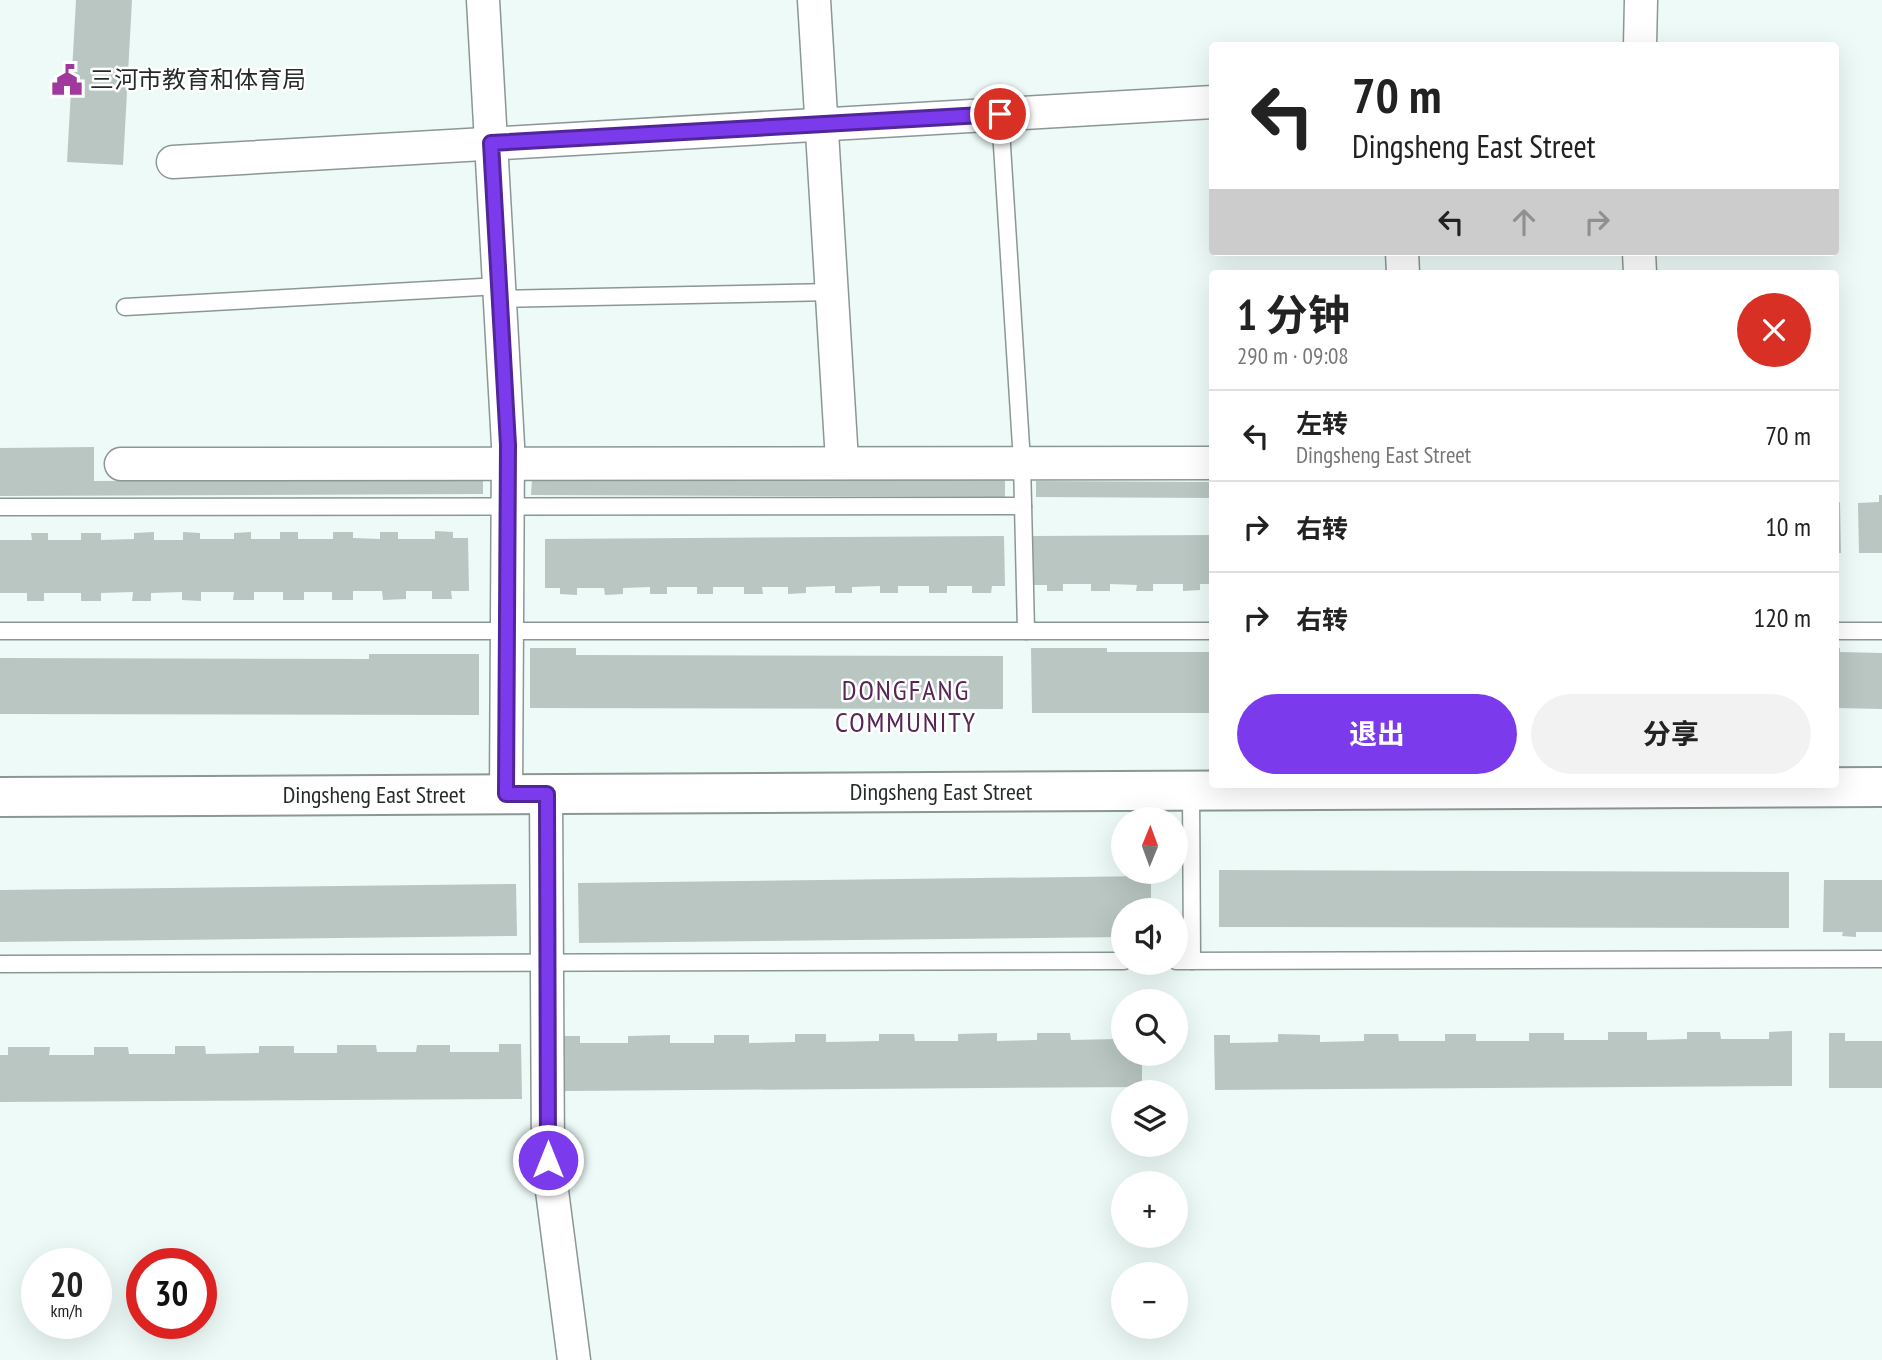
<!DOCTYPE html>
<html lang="zh">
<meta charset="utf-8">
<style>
:root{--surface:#fff;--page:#f2f2f2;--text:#222;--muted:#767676;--line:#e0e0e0;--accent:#7c3aed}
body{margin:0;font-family:"PT Sans Narrow","Noto Sans SC",sans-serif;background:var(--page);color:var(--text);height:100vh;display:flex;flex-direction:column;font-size:26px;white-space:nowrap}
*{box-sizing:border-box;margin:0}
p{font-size:23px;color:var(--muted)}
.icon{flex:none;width:38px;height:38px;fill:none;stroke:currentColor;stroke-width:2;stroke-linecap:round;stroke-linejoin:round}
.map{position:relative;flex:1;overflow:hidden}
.side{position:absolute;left:1209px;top:270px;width:630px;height:518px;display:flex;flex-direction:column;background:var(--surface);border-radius:7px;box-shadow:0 7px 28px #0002}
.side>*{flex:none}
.hud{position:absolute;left:1209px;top:42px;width:630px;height:214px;border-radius:7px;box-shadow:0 7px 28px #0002;background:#fff;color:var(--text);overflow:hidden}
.needle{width:46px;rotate:1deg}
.buttons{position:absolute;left:1111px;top:807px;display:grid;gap:14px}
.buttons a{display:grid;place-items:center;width:77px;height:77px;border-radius:50%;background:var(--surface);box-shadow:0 7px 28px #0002;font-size:35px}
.speed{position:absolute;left:21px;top:1248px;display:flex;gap:14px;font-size:35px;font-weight:700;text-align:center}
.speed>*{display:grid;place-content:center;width:91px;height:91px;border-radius:50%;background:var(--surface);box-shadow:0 7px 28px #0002;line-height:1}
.speed small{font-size:18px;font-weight:400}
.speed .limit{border:10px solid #d22;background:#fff;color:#111}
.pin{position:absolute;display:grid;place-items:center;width:60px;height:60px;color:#fff;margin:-30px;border:4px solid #fff;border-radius:50%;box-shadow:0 2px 7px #0007}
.me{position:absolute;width:77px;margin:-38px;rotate:0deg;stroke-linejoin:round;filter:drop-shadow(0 0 5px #0008)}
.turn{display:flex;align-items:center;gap:24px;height:147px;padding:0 28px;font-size:32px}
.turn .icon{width:91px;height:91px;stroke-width:2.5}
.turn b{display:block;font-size:49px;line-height:60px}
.lanes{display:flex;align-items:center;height:66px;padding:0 28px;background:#0003;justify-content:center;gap:35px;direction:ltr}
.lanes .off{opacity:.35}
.round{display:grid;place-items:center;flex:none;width:74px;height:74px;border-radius:37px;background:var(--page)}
.headline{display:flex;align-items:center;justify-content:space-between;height:119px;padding:0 28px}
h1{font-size:42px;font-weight:700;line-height:52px}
.action{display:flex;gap:14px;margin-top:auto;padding:14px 28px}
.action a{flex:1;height:80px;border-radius:42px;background:var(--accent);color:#fff;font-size:28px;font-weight:700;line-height:80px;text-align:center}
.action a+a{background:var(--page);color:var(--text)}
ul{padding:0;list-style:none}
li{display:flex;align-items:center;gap:21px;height:91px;padding:0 28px;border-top:2px solid var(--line)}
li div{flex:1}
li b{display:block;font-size:26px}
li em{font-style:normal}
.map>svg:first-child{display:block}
</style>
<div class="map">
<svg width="1882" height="1360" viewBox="0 0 1882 1360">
<rect width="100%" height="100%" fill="#edfaf7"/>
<g fill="#b9c6c2">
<polygon points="76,0 132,0 123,165 67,162"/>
<polygon points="94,447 94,481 483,480 483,494 0,496 0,448"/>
<polygon points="532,479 1005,480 1005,497 531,495"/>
<polygon points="1036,481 1213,482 1213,498 1036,497"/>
<polygon points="1879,495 1882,495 1882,553 1859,553 1858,503 1879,502"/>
<polygon points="1836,502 1840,502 1841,553 1836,553"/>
<polygon points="435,531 453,532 453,538 468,538 469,591 451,591 452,599 432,599 432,591 406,591 406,599 383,600 382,591 353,591 353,600 332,600 332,592 304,592 304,600 283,600 283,592 254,592 254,600 233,600 234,592 201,592 201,601 182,600 182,592 151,593 151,601 132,601 133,592 101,593 101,601 81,601 81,593 44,593 44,601 27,601 27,593 0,593 0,540 32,540 31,533 48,533 48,540 81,540 81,533 101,533 101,540 134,539 134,533 154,532 154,540 183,540 183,532 200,533 200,539 234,539 234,533 251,532 251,539 280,539 280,532 298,532 298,539 333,539 333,532 353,532 353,538 380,539 380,532 398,532 398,539 435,539"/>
<polygon points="1213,535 1213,584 1200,584 1200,590 1183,591 1183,584 1153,584 1153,591 1136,591 1137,585 1110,584 1110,591 1091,591 1091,584 1063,584 1063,591 1047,591 1047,585 1031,585 1031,536"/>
<polygon points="1004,536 1005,586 992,586 991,593 972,593 972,586 947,586 947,593 929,593 929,586 898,586 898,593 880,593 880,586 852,587 852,593 835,593 835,586 806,587 806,593 788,594 788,587 762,587 763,594 744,594 744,587 713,587 713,594 697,594 697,587 667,587 667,594 650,594 650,587 623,588 623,594 605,595 604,588 577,588 577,595 560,594 560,588 545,588 545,539"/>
<polygon points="530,648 576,648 576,655 1003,656 1003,709 530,708"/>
<polygon points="1031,648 1107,648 1107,652 1213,652 1213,713 1032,713"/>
<polygon points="1836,648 1840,648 1840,652 1882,653 1882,709 1836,708"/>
<polygon points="369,654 479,654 479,715 0,714 0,658 369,659"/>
<polygon points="1219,870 1789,872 1789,928 1219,927"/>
<polygon points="1151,876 1151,910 1124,910 1124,937 579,943 578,883"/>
<polygon points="1824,880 1882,880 1882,932 1856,932 1856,937 1842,936 1843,932 1823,932"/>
<polygon points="516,884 517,936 0,942 0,890"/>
<polygon points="1792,1031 1792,1086 1215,1090 1214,1035 1230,1035 1230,1043 1278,1042 1278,1034 1320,1035 1320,1042 1364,1041 1364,1034 1398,1034 1399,1041 1445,1041 1445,1034 1476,1034 1476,1041 1529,1041 1529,1033 1564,1033 1564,1040 1608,1040 1608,1032 1647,1032 1647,1040 1687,1039 1687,1032 1720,1032 1721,1039 1769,1039 1769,1032"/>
<polygon points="1120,1032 1124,1032 1124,1054 1142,1054 1142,1087 565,1091 564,1036 580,1036 580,1043 628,1043 628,1036 670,1035 670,1043 714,1043 714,1035 749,1035 749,1043 795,1042 795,1034 826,1034 826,1042 879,1041 879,1034 914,1034 915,1041 958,1041 958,1034 997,1033 997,1041 1037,1040 1037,1033 1070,1033 1071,1040 1119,1039"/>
<polygon points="1829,1033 1845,1033 1845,1041 1882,1041 1882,1088 1829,1088"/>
<polygon points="499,1044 521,1044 522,1099 0,1102 0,1055 8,1055 8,1047 50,1047 49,1055 94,1055 94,1047 128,1047 129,1054 175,1054 175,1046 205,1046 206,1054 259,1053 259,1046 294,1046 294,1053 337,1053 337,1045 376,1045 377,1052 416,1052 417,1045 450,1045 450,1052 499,1052"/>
</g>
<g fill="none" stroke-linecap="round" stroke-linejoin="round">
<defs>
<g id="service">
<polyline points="1000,114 1022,462 1026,631"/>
<polyline points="500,299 832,292"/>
<polyline points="125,307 499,286"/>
<polyline points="0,507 1023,506"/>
<polyline points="0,631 1213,631"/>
<polyline points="1836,631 1882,631"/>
<polyline points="1191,791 1192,961"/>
<polyline points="1176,961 1882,959"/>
<polyline points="0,964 1124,961"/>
</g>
<g id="minor">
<polyline points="483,0 508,445 506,795"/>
<polyline points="814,0 842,461"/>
<polyline points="1640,46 1641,0"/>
<polyline points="173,162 1213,102"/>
<polyline points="1402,252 1403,273"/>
<polyline points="1639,252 1640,273"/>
<polyline points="121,464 1213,463"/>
<polyline points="546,794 548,1160 574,1360"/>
</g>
<polyline id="secondary" points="0,797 1882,787"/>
</defs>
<use href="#service" stroke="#8b9794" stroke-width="19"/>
<use href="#minor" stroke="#8b9794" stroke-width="35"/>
<use href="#secondary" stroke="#8b9794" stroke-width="42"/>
<use href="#service" stroke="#fff" stroke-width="16"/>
<use href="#minor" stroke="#fff" stroke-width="32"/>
<use href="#secondary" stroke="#fff" stroke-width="38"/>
</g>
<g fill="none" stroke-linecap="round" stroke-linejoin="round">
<defs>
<polyline id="route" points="548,1160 547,794 506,794 508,445 491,143 1000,114"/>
</defs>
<use href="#route" stroke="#51269a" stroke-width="18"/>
<use href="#route" stroke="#7c3aed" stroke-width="12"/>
</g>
<defs>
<symbol id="civic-bare" viewBox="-9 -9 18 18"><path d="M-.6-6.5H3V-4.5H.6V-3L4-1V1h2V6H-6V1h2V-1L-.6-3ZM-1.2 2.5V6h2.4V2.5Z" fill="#9f399e" stroke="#fff" stroke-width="2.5" paint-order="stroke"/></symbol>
</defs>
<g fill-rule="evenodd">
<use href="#civic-bare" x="45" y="58" width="44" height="44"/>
</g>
<g text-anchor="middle" stroke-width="5" stroke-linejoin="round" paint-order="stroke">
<g font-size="24" fill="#262a29" stroke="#fff" text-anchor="start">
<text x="90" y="88">三河市教育和体育局</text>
</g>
<g font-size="24" fill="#262a29" stroke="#fff">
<text x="941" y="800">Dingsheng East Street</text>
<text x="374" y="803">Dingsheng East Street</text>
</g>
<g font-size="28" letter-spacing="2" fill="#572657" stroke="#fff">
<text x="906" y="700">DONGFANG<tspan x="906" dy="32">COMMUNITY</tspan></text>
</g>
</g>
</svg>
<div class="buttons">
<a><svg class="needle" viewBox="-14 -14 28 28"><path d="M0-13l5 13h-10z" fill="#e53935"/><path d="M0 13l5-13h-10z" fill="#767676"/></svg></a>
<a><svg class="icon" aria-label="sound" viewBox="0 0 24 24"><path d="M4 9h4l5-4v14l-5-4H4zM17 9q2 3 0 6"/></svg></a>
<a><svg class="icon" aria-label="search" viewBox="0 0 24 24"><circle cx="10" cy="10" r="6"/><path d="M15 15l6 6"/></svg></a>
<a><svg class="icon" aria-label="layers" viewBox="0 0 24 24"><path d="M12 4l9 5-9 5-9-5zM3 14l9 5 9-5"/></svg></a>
<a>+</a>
<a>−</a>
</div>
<div class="speed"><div>20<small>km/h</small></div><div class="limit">30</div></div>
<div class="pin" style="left:1000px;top:114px;background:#d93025"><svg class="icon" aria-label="arrive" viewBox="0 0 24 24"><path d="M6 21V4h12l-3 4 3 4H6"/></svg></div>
<svg class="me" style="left:548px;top:1160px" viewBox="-20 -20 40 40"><circle r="17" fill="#7c3aed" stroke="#fff" stroke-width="3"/><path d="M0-11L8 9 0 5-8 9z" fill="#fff"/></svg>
<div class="hud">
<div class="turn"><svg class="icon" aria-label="left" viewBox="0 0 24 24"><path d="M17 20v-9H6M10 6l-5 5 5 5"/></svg><div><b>70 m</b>Dingsheng East Street</div></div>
<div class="lanes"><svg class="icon" aria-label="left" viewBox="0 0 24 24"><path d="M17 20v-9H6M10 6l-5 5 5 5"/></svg><svg class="icon off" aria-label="ahead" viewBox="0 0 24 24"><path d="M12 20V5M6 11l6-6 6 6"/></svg><svg class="icon off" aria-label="right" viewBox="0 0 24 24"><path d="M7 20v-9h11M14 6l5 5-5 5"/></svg></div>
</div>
<section class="side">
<div class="headline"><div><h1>1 分钟</h1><p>290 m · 09:08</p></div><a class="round" style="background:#d93025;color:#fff"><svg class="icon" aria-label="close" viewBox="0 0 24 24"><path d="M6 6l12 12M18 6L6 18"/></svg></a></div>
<ul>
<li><svg class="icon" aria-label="left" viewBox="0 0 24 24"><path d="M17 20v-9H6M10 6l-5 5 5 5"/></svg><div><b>左转</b><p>Dingsheng East Street</p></div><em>70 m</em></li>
<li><svg class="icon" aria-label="right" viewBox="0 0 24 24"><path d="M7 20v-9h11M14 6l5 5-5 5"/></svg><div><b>右转</b></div><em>10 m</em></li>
<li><svg class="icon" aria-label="right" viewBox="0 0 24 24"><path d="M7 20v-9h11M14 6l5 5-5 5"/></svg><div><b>右转</b></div><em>120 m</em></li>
</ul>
<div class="action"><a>退出</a><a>分享</a></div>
</section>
</div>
